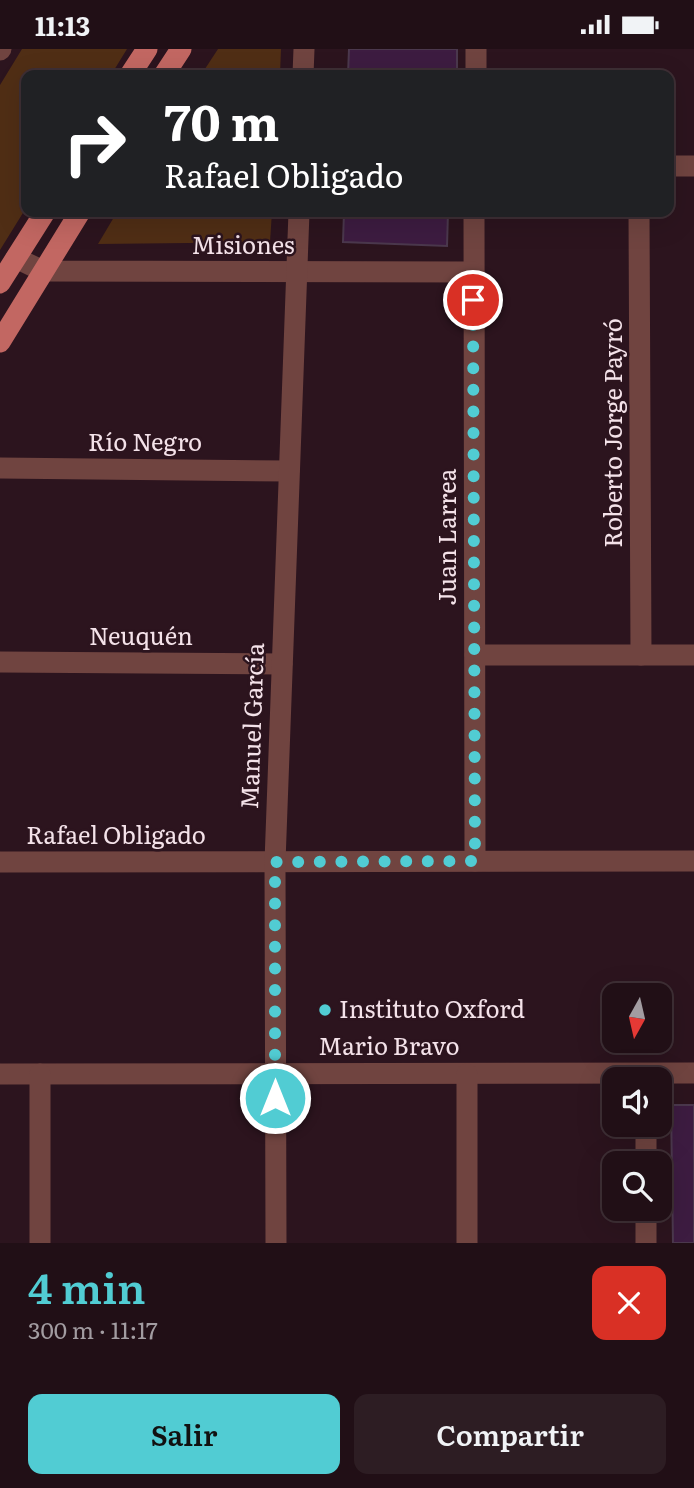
<!DOCTYPE html>
<html lang="es">
<meta charset="utf-8">
<style>
:root{--surface:#210f16;--page:#2d1d23;--text:#f1f3f6;--muted:#a29ca1;--line:#3e2f35;--accent:#51ccd3}
body{margin:0;font-family:Literata,serif;background:var(--page);color:var(--text);height:100vh;display:flex;flex-direction:column;font-size:26px;white-space:nowrap}
*{box-sizing:border-box;margin:0}
p{font-size:23px;color:var(--muted)}
.icon{flex:none;width:38px;height:38px;fill:none;stroke:currentColor;stroke-width:2;stroke-linecap:round;stroke-linejoin:round}
.map{position:relative;height:1194px;overflow:hidden}
.panel{display:flex;flex-direction:column;background:var(--surface);flex:1}
.panel>*{flex:none}
.banner{position:absolute;left:21px;top:21px;width:653px;height:147px;border-radius:14px;box-shadow:0 7px 28px #0002,0 0 0 2px var(--line);background:#202124;color:#fff;overflow:hidden}
.needle{width:46px;rotate:188deg}
.tools{position:absolute;left:602px;top:934px;display:grid;gap:14px}
.tools a{display:grid;place-items:center;width:70px;height:70px;border-radius:14px;background:var(--surface);box-shadow:0 7px 28px #0002,0 0 0 2px var(--line);font-size:35px}
.pin{position:absolute;display:grid;place-items:center;width:60px;height:60px;color:#fff;margin:-30px;border:4px solid #fff;border-radius:50%;box-shadow:0 2px 7px #0007}
.me{position:absolute;width:77px;margin:-38px;rotate:0deg;stroke-linejoin:round;filter:drop-shadow(0 0 5px #0008)}
.turn{display:flex;align-items:center;gap:24px;height:147px;padding:0 28px;font-size:32px}
.turn .icon{width:91px;height:91px;stroke-width:2.5}
.turn b{display:block;font-size:49px;line-height:60px}
.round{display:grid;place-items:center;flex:none;width:74px;height:74px;border-radius:14px;background:var(--page)}
.overview{display:flex;align-items:center;justify-content:space-between;height:119px;padding:0 28px}
h1{font-size:42px;font-weight:600;line-height:52px;color:var(--accent)}
.cta{display:flex;gap:14px;margin-top:auto;padding:14px 28px}
.cta a{flex:1;height:80px;border-radius:14px;background:var(--accent);color:#111;font-size:28px;font-weight:600;line-height:80px;text-align:center}
.cta a+a{background:var(--page);color:var(--text)}
.status{display:flex;justify-content:space-between;align-items:center;height:49px;padding:0 35px;background:var(--surface);direction:ltr}
.status svg{height:19px;fill:currentColor}
.map>svg:first-child{display:block}
</style>
<div class="status"><b>11:13</b><svg viewBox="0 0 49 12"><path d="M0 12V9h3v3zM5 12V6h3v6zM10 12V3h3v9zM15 12V0h3v12zM26 1h20v11H26zM47 4h2v5h-2z"/></svg></div>
<div class="map">
<svg width="694" height="1194" viewBox="0 0 694 1194">
<rect width="100%" height="100%" fill="#2c141e"/>
<g fill="#502e15">
<polygon points="22,0 127,0 111,26 26,26 26,159 0,201 0,36"/>
<polygon points="218,0 281,0 280,26 201,26"/>
<polygon points="117,163 272,163 270,193 98,195"/>
</g>
<g fill="#3d1c41" stroke="#4b384d" stroke-width="2">
<polygon points="349,0 457,0 457,26 348,26"/>
<polygon points="344,163 448,163 447,197 343,193"/>
<polygon points="671,1056 694,1056 694,1194 673,1194"/>
</g>
<g fill="none" stroke-linecap="round" stroke-linejoin="round">
<g stroke="#704440" stroke-width="21">
<polyline points="0,1 1,0"/>
<polyline points="303,26 304,0"/>
<polyline points="476,26 476,0"/>
<polyline points="668,117 694,117"/>
<polyline points="474,163 475,812"/>
<polyline points="639,163 641,606"/>
<polyline points="16,209 43,222 473,223"/>
<polyline points="0,419 289,422"/>
<polyline points="475,606 694,606"/>
<polyline points="0,613 282,615"/>
<polyline points="0,813 694,812"/>
<polyline points="0,1025 694,1024"/>
<polyline points="646,1115 646,1076"/>
<polyline points="40,1194 40,1025"/>
<polyline points="276,1194 275,813 299,163"/>
<polyline points="467,1194 467,1025"/>
<polyline points="646,1194 646,1160"/>
</g>
<g stroke="#c26762" stroke-width="21">
<polyline points="130,26 147,0"/>
<polyline points="164,26 181,0"/>
<polyline points="0,234 45,163"/>
<polyline points="0,293 80,163"/>
</g>
</g>
<g fill="none" stroke-linecap="round" stroke-linejoin="round">
<polyline stroke="#51ccd3" stroke-width="12" stroke-dasharray="0 21.6" points="275,1049 275,813 475,812 473,251"/>
</g>
<circle fill="#51ccd3" stroke="#2c141e" stroke-width="2.5" cx="325" cy="961" r="7"/>
<g text-anchor="middle" stroke-width="5" stroke-linejoin="round" paint-order="stroke">
<g font-size="24" fill="#f4e2e9" stroke="#2c141e">
<text x="243" y="205">Misiones</text>
<text transform="translate(614 384) rotate(-90)" y="8">Roberto Jorge Payró</text>
<text x="145" y="402">Río Negro</text>
<text transform="translate(448 488) rotate(-90)" y="8">Juan Larrea</text>
<text x="141" y="596">Neuquén</text>
<text transform="translate(253 677) rotate(-88)" y="8">Manuel García</text>
<text x="116" y="795">Rafael Obligado</text>
<text x="389" y="1006">Mario Bravo</text>
</g>
<g font-size="24" fill="#f4e2e9" stroke="#2c141e" text-anchor="start">
<text x="339" y="969">Instituto Oxford</text>
</g>
</g>
</svg>
<div class="tools">
<a><svg class="needle" viewBox="-14 -14 28 28"><path d="M0-13l5 13h-10z" fill="#e53935"/><path d="M0 13l5-13h-10z" fill="#a29ca1"/></svg></a>
<a><svg class="icon" aria-label="sound" viewBox="0 0 24 24"><path d="M4 9h4l5-4v14l-5-4H4zM17 9q2 3 0 6"/></svg></a>
<a><svg class="icon" aria-label="search" viewBox="0 0 24 24"><circle cx="10" cy="10" r="6"/><path d="M15 15l6 6"/></svg></a>
</div>
<div class="pin" style="left:473px;top:251px;background:#d93025"><svg class="icon" aria-label="arrive" viewBox="0 0 24 24"><path d="M6 21V4h12l-3 4 3 4H6"/></svg></div>
<svg class="me" style="left:275px;top:1049px" viewBox="-20 -20 40 40"><circle r="17" fill="#51ccd3" stroke="#fff" stroke-width="3"/><path d="M0-11L8 9 0 5-8 9z" fill="#fff"/></svg>
<div class="banner">
<div class="turn"><svg class="icon" aria-label="right" viewBox="0 0 24 24"><path d="M7 20v-9h11M14 6l5 5-5 5"/></svg><div><b>70 m</b>Rafael Obligado</div></div>
</div>
</div>
<section class="panel">
<div class="overview"><div><h1>4 min</h1><p>300 m · 11:17</p></div><a class="round" style="background:#d93025;color:#fff"><svg class="icon" aria-label="close" viewBox="0 0 24 24"><path d="M6 6l12 12M18 6L6 18"/></svg></a></div>
<div class="cta"><a>Salir</a><a>Compartir</a></div>
</section>
